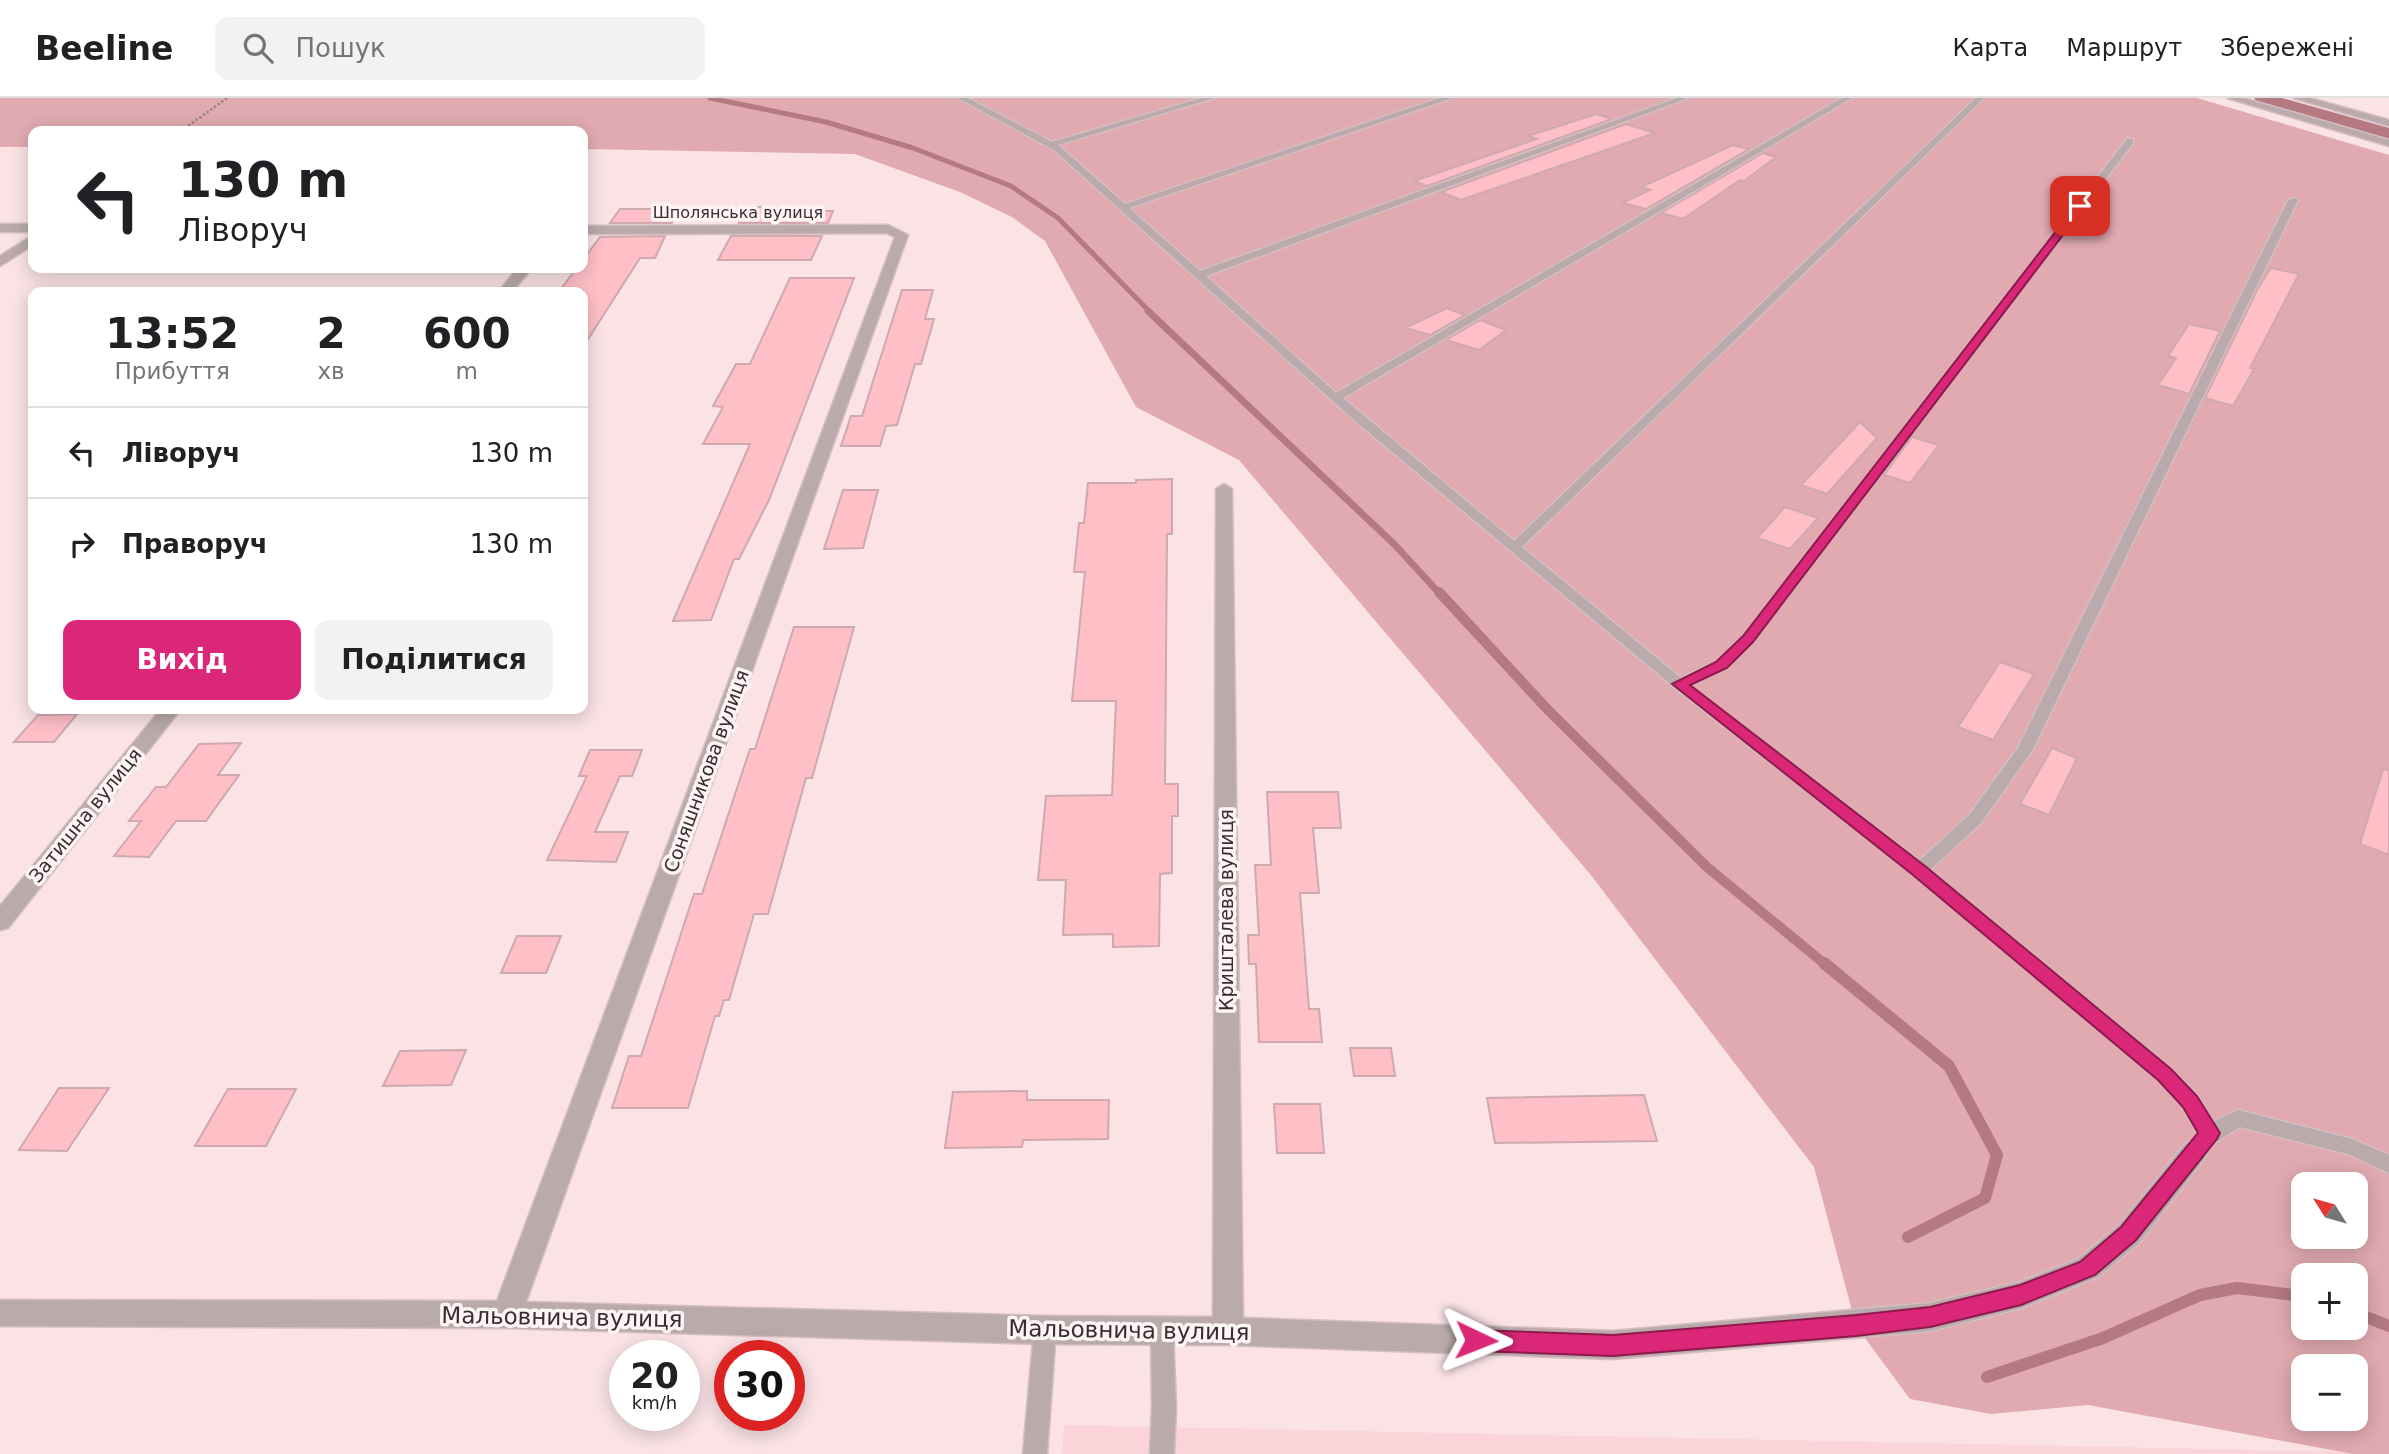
<!DOCTYPE html>
<html lang="uk">
<meta charset="utf-8">
<style>
:root{--surface:#fff;--page:#f2f2f2;--text:#202124;--muted:#757577;--line:#e0e0e0;--accent:#db2777}
body{margin:0;font-family:"DejaVu Sans",sans-serif;background:var(--page);color:var(--text);height:100vh;display:flex;flex-direction:column;font-size:26px;white-space:nowrap}
*{box-sizing:border-box;margin:0}
p{font-size:23px;color:var(--muted)}
.icon{flex:none;width:38px;height:38px;fill:none;stroke:currentColor;stroke-width:2;stroke-linecap:round;stroke-linejoin:round}
.map{position:relative;flex:1;overflow:hidden}
.details{position:absolute;left:28px;top:189px;width:560px;height:427px;display:flex;flex-direction:column;background:var(--surface);border-radius:14px;box-shadow:0 4px 18px #0003}
.details>*{flex:none}
.banner{position:absolute;left:28px;top:28px;width:560px;height:147px;border-radius:14px;box-shadow:0 4px 18px #0003;background:#fff;color:var(--text);overflow:hidden}
.needle{width:46px;rotate:307deg}
.tools{position:absolute;left:2291px;top:1074px;display:grid;gap:14px}
.tools a{display:grid;place-items:center;width:77px;height:77px;border-radius:14px;background:var(--surface);box-shadow:0 4px 18px #0003;font-size:35px}
.speed{position:absolute;left:609px;top:1242px;display:flex;gap:14px;font-size:35px;font-weight:700;text-align:center}
.speed>*{display:grid;place-content:center;width:91px;height:91px;border-radius:50%;background:var(--surface);box-shadow:0 4px 18px #0003;line-height:1}
.speed small{font-size:18px;font-weight:400}
.speed .limit{border:10px solid #d22;background:#fff;color:#111}
.pin{position:absolute;display:grid;place-items:center;width:60px;height:60px;color:#fff;margin:-30px;border-radius:14px;box-shadow:0 4px 10px #0006}
.me{position:absolute;width:77px;margin:-38px;rotate:92deg;stroke-linejoin:round;filter:drop-shadow(0 0 5px #0008)}
.turn{display:flex;align-items:center;gap:24px;height:147px;padding:0 35px;font-size:32px}
.turn .icon{width:91px;height:91px;stroke-width:2.5}
.turn b{display:block;font-size:49px;line-height:60px}
.eta{display:flex;justify-content:space-evenly;align-items:center;height:119px;text-align:center}
.eta b{font-size:42px;font-weight:600;line-height:49px}
.button{display:flex;gap:14px;margin-top:auto;padding:14px 35px}
.button a{flex:1;height:80px;border-radius:14px;background:var(--accent);color:#fff;font-size:28px;font-weight:600;line-height:80px;text-align:center}
.button a+a{background:var(--page);color:var(--text)}
ul{padding:0;list-style:none}
li{display:flex;align-items:center;gap:21px;height:91px;padding:0 35px;border-top:2px solid var(--line)}
li div{flex:1}
li b{display:block;font-size:26px}
li em{font-style:normal}
header{display:flex;align-items:center;gap:42px;box-sizing:border-box;height:98px;padding:0 35px;background:var(--surface);border-bottom:2px solid var(--line)}
header strong{font-size:33px}
nav{display:flex;gap:38px;margin-inline-start:auto;font-size:24px}
.search{width:490px;height:63px;background:var(--page);display:flex;align-items:center;gap:18px;box-sizing:border-box;padding:0 24px;border-radius:14px;color:var(--muted);font-size:26px}
.map>svg:first-child{display:block}
</style>
<header>
<strong>Beeline</strong>
<div class="search"><svg class="icon" aria-label="search" viewBox="0 0 24 24"><circle cx="10" cy="10" r="6"/><path d="M15 15l6 6"/></svg>Пошук</div>
<nav><a>Карта</a><a>Маршрут</a><a>Збережені</a></nav>
</header>
<div class="map">
<svg width="2389" height="1356" viewBox="0 0 2389 1356">
<rect width="100%" height="100%" fill="#fae2e5"/>
<polygon fill="#fad4d9" points="1064,1327 2350,1354 2353,1356 1062,1356"/>
<path fill="#e0aab0" fill-rule="evenodd" d="M0,0H2197L2389,57V1356H2353L2088,1307L1991,1316L1910,1301L1856,1228L1814,1069L1590,776L1239,362L1136,309L1045,143L1012,119L960,94L855,56L583,51V33H33V49H0ZM2303,1087H2356V1139H2303ZM2303,1178H2356V1230H2303ZM2303,1269H2356V1321H2303Z"/>
<g fill="none" stroke-linecap="round" stroke-linejoin="round">
<polyline stroke="#b47981" stroke-width="5" points="710,0 826,24 913,50 1011,88 1058,120 1150,214"/>
<polyline stroke="#b47981" stroke-width="7" points="1148,213 1395,447 1440,496"/>
<polyline stroke="#b47981" stroke-width="10" points="1439,494 1548,612 1707,769 1826,867"/>
<g stroke="#b47981" stroke-width="12">
<polyline points="1824,865 1949,968 1997,1057 1985,1100 1908,1139"/>
<polyline points="2356,1215 2389,1228"/>
<polyline points="1987,1279 2103,1240 2200,1197 2237,1190 2303,1198"/>
</g>
<polygon fill="#b47981" fill-rule="evenodd" points="2254,0 2282,0 2389,30 2389,41 2257,4"/>
</g>
<g fill="#ffbfc7" stroke="#cea9ad" stroke-width="2">
<polygon points="1596,16 1612,21 1427,88 1414,83 1537,41 1528,38"/>
<polygon points="1626,26 1655,35 1461,102 1441,94"/>
<polygon points="1733,47 1749,51 1646,111 1622,105 1650,92 1641,89"/>
<polygon points="1763,55 1776,59 1744,83 1740,82 1683,121 1661,115"/>
<polygon points="760,109 804,109 802,113 833,113 828,125 739,125 747,110"/>
<polygon points="620,111 679,111 672,125 610,125"/>
<polygon points="665,138 655,160 640,160 583,249 583,192 560,192 577,170 583,170 583,162 600,139"/>
<polygon points="731,138 822,138 811,162 718,162"/>
<polygon points="2271,170 2299,176 2250,270 2254,271 2233,308 2205,300 2258,190"/>
<polygon points="790,180 854,180 769,402 739,461 734,461 711,522 673,523 750,346 703,346 723,309 713,308 736,266 750,266"/>
<polygon points="902,192 933,192 925,221 934,221 921,266 915,266 897,327 886,328 880,348 841,348 851,318 862,318"/>
<polygon points="1447,210 1465,217 1430,237 1405,230"/>
<polygon points="1480,222 1506,232 1479,252 1446,242"/>
<polygon points="2189,226 2220,233 2189,296 2158,287 2176,260 2168,258"/>
<polygon points="1860,324 1877,340 1827,396 1801,387"/>
<polygon points="1912,339 1939,347 1910,385 1884,377"/>
<polygon points="1172,381 1172,436 1167,436 1165,686 1178,686 1178,718 1172,718 1172,775 1160,776 1159,848 1113,849 1113,836 1063,837 1066,782 1038,782 1046,698 1112,697 1116,603 1072,603 1085,474 1074,474 1079,425 1084,425 1088,385 1136,385 1136,382"/>
<polygon points="843,392 878,392 863,450 824,451"/>
<polygon points="1785,409 1818,420 1790,451 1757,440"/>
<polygon points="794,529 854,529 812,680 806,680 768,816 754,816 729,902 724,902 719,918 715,918 688,1010 612,1010 629,958 641,958 694,796 702,796 750,651 755,651"/>
<polygon points="2000,564 2034,576 1993,642 1958,629"/>
<polygon points="77,616 54,644 14,644 38,617"/>
<polygon points="241,645 218,677 239,677 206,723 176,723 149,759 114,758 141,723 129,723 156,689 166,689 199,646"/>
<polygon points="2052,650 2077,660 2049,717 2020,706"/>
<polygon points="590,652 642,652 632,678 620,678 595,734 628,734 616,764 547,762 587,678 579,678"/>
<polygon points="2383,671 2389,672 2389,757 2360,746"/>
<polygon points="1267,694 1338,694 1341,730 1313,730 1319,795 1300,795 1309,911 1319,911 1322,944 1259,944 1256,866 1249,866 1248,837 1259,837 1255,767 1271,767"/>
<polygon points="517,838 561,838 546,875 501,875"/>
<polygon points="1350,950 1391,950 1395,978 1354,978"/>
<polygon points="466,952 451,987 383,988 400,953"/>
<polygon points="59,990 109,990 67,1053 19,1052"/>
<polygon points="228,991 296,991 266,1048 195,1048"/>
<polygon points="1027,993 1027,1002 1109,1002 1108,1041 1023,1042 1022,1049 945,1050 953,994"/>
<polygon points="1644,997 1657,1043 1495,1045 1487,1000"/>
<polygon points="1274,1006 1320,1006 1324,1055 1277,1055"/>
</g>
<g fill="none" stroke-linecap="round" stroke-linejoin="round">
<defs>
<g id="lane">
<path d="M958,0H968L1052,44L1202,0H1214L1058,47L1125,106L1440,0H1452L1129,110L1200,173L1677,0H1688L1206,178L1336,295L1842,0H1852L1343,300L1514,443L1976,0H1984L1522,449L1681,580L1716,564L1743,538L2127,41H2133V45L1753,544L1726,570L1689,587L1919,763L1969,717L2018,650L2288,102L2296,100L2298,102L2033,651L1981,725L1930,772L2171,971L2197,997L2213,1024L2238,1012L2352,1041L2389,1057V1075L2348,1056L2240,1029C2227,1036 2208,1053 2196,1049L2193,1043L2198,1035L2183,1009L2157,981L1913,776L1674,589L1354,322L1054,52Z"/>
<polygon points="1045,1222 1053,1225 1056,1232 1047,1356 1023,1356 1034,1232 1037,1225"/>
<polygon points="1162,1224 1170,1227 1173,1234 1176,1310 1174,1356 1150,1356 1152,1310 1151,1234 1154,1227"/>
</g>
<g id="street">
<polygon points="2227,0 2243,0 2389,42 2389,48"/>
<polygon points="2293,0 2310,0 2389,22 2389,28"/>
<rect x="0" y="126" width="33" height="8"/>
<polygon points="888,127 908,137 526,1204 1045,1218 1213,1219 1216,391 1224,386 1232,391 1243,1220 1613,1233 1930,1205 2020,1184 2078,1161 2119,1127 2186,1045 2195,1042 2204,1045 2208,1053 2204,1061 2139,1145 2098,1179 2021,1210 1930,1233 1613,1261 1228,1247 1045,1246 507,1230 0,1228 0,1202 497,1203 895,139 886,135 583,136 583,128"/>
<polygon points="33,137 33,147 0,168 0,158"/>
<polygon points="518,170 532,170 512,194 498,194"/>
<polygon points="161,611 181,611 8,830 0,832 0,808"/>
</g>
</defs>
<use href="#lane" stroke="#d4bec1" stroke-width="3"/>
<use href="#street" stroke="#d4bec1" stroke-width="3"/>
<polyline stroke="#978587" stroke-width="2.5" stroke-dasharray="2.5 2" stroke-linecap="butt" points="181,33 227,0"/>
<use href="#lane" fill="#baaaab" fill-rule="evenodd"/>
<use href="#street" fill="#baaaab" fill-rule="evenodd"/>
</g>
<polygon fill="#db2777" stroke="#8e194d" stroke-width="2" points="2077,106 2085,108 1753,544 1727,570 1690,587 1925,768 2171,971 2197,998 2220,1035 2217,1041 2136,1142 2095,1177 2021,1207 1930,1229 1856,1238 1613,1258 1476,1253 1468,1250 1464,1242 1468,1235 1476,1232 1613,1237 1856,1217 1930,1209 2020,1187 2080,1164 2121,1129 2198,1035 2183,1009 2158,982 1913,777 1672,586 1716,564 1743,538"/>
<g text-anchor="middle" stroke-width="7" stroke-linejoin="round" paint-order="stroke">
<g font-size="16" fill="#3b2d2f" stroke="#fcf4f5">
<text x="738" y="120">Шполянська вулиця</text>
</g>
<g font-size="19" fill="#3b2d2f" stroke="#fcf4f5">
<text transform="translate(706 673) rotate(-70)" y="7">Соняшникова вулиця</text>
<text transform="translate(85 717) rotate(-51)" y="7">Затишна вулиця</text>
<text transform="translate(1226 812) rotate(-90)" y="7">Кришталева вулиця</text>
</g>
<g font-size="23" fill="#3b2d2f" stroke="#fcf4f5">
<text transform="translate(562 1219) rotate(1)" y="8">Мальовнича вулиця</text>
<text transform="translate(1129 1232) rotate(1)" y="8">Мальовнича вулиця</text>
</g>
</g>
</svg>
<div class="tools">
<a><svg class="needle" viewBox="-14 -14 28 28"><path d="M0-13l5 13h-10z" fill="#e53935"/><path d="M0 13l5-13h-10z" fill="#757577"/></svg></a>
<a>+</a>
<a>−</a>
</div>
<div class="speed"><div>20<small>km/h</small></div><div class="limit">30</div></div>
<div class="pin" style="left:2080px;top:108px;background:#d93025"><svg class="icon" aria-label="arrive" viewBox="0 0 24 24"><path d="M6 21V4h12l-3 4 3 4H6"/></svg></div>
<svg class="me" style="left:1476px;top:1242px" viewBox="-20 -20 40 40"><path d="M0-17L14 15 0 8-14 15z" fill="#db2777" stroke="#fff" stroke-width="4"/></svg>
<div class="banner">
<div class="turn"><svg class="icon" aria-label="left" viewBox="0 0 24 24"><path d="M17 20v-9H6M10 6l-5 5 5 5"/></svg><div><b>130 m</b>Ліворуч</div></div>
</div>
<section class="details">
<div class="eta">
<div><b>13:52</b><p>Прибуття</p></div>
<div><b>2</b><p>хв</p></div>
<div><b>600</b><p>m</p></div>
</div>
<ul>
<li><svg class="icon" aria-label="left" viewBox="0 0 24 24"><path d="M17 20v-9H6M10 6l-5 5 5 5"/></svg><div><b>Ліворуч</b></div><em>130 m</em></li>
<li><svg class="icon" aria-label="right" viewBox="0 0 24 24"><path d="M7 20v-9h11M14 6l5 5-5 5"/></svg><div><b>Праворуч</b></div><em>130 m</em></li>
</ul>
<div class="button"><a>Вихід</a><a>Поділитися</a></div>
</section>
</div>
